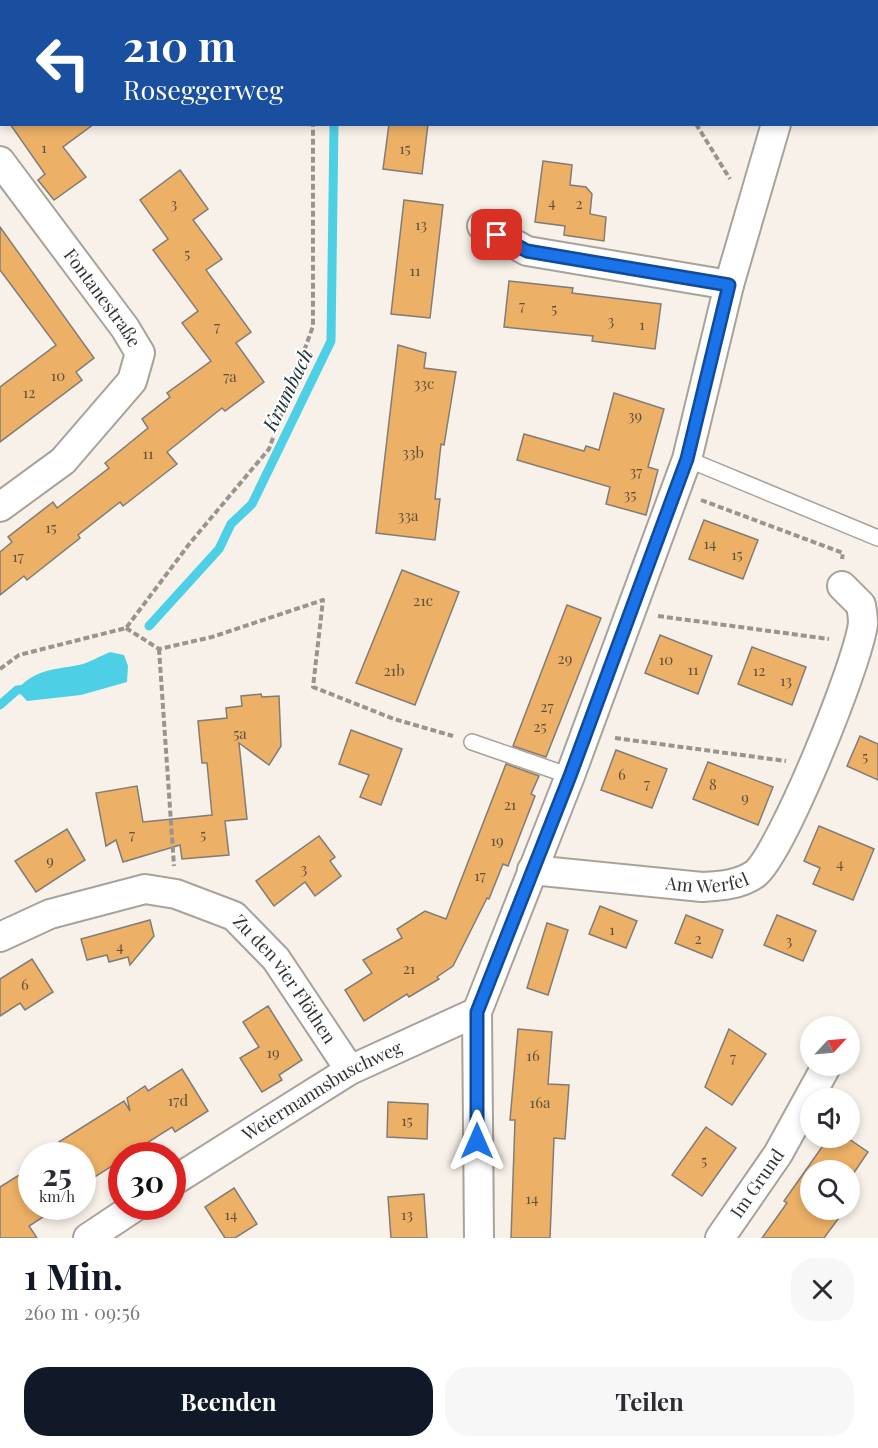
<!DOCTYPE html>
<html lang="de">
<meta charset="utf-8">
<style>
:root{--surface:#fff;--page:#f7f7f7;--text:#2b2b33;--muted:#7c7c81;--accent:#111827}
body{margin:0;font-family:"Playfair Display",serif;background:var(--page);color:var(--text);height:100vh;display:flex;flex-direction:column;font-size:22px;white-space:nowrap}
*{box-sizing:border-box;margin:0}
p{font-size:20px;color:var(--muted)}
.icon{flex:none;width:33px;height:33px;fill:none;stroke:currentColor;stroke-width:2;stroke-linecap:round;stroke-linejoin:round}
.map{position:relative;height:1238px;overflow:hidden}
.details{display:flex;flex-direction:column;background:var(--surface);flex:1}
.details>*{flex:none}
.top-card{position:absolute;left:0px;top:0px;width:879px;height:126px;box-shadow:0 3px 9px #0003;background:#1a4fa0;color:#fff;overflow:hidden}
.needle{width:39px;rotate:64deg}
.controls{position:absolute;left:800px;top:1016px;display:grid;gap:12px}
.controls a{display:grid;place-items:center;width:60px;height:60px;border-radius:50%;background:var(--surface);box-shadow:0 3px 9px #0003;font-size:30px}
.speed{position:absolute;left:18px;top:1142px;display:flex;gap:12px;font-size:30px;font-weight:700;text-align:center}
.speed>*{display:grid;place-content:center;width:78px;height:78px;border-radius:50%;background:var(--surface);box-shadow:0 3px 9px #0003;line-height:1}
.speed small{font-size:15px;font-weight:400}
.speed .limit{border:9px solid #d22;background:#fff;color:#111}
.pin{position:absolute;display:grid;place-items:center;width:51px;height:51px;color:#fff;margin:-26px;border-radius:12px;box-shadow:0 3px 9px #0006}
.me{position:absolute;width:66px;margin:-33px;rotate:0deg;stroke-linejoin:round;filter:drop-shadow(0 0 4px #0008)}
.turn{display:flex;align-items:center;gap:21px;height:126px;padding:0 24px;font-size:27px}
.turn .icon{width:78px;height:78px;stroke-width:2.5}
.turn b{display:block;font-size:42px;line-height:51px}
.round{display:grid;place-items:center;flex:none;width:63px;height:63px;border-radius:24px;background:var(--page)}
.headline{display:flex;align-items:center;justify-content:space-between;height:102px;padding:0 24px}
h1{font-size:36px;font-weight:700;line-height:45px;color:var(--accent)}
.button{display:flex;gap:12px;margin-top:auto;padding:12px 24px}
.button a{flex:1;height:69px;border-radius:24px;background:var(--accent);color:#fff;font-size:24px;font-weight:700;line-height:69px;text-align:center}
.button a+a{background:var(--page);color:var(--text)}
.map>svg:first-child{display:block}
</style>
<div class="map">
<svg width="878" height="1238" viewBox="0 0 878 1238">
<rect width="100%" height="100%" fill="#f8f1e9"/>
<path fill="#4dd0e5" d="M110,652L124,655L128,666L127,682L81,695L27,701L17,690C35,669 53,670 79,665C89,663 100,656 110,652Z"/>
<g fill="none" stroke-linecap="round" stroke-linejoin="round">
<g stroke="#4dd0e5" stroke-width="9">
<polyline points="329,0 329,2"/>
<polyline points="149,626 219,549 231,524 252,504 331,341 334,124"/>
<polyline points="0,705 17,690 28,689"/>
</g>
</g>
<g fill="#ecb066" stroke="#837c75" stroke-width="1.5">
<polygon points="10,124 94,124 63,147 86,177 54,200 38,180 45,174"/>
<polygon points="389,124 428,124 422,174 383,169"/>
<polygon points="543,161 572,165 570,185 586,187 592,194 590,214 606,217 604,241 564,235 565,226 535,222"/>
<polygon points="180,170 208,209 193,220 222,259 206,270 251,332 236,343 264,382 225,411 222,408 167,452 177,464 123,506 120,502 78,535 80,538 27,580 24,576 0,595 0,552 12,542 8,537 53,502 57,508 109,468 105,463 148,428 142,419 170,397 167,393 211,361 182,323 198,311 153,250 168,239 140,200"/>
<polygon points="404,200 443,205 430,318 391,314"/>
<polygon points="0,227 94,358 76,372 82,380 0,442 0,387 56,345 0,270"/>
<polygon points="509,281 573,288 572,293 661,304 655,349 592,341 593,336 504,327"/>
<polygon points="398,345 426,353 424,368 456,372 444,445 441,444 435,499 440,499 435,540 376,533"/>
<polygon points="614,393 664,409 648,467 658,470 646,515 606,504 610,487 517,460 524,434 584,451 586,446 599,450"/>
<polygon points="704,520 758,540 743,579 689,559"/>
<polygon points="402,570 459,592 415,705 356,683"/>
<polygon points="567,605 601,618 546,757 513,746"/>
<polygon points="660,635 712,656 698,694 645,673"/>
<polygon points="752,647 806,667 792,705 738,684"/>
<polygon points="261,694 262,697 279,696 281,746 269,765 239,743 247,819 225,821 229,855 182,859 180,845 123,862 116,840 106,846 96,793 137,786 143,822 212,815 207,763 202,763 198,721 227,718 226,708 242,706 241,696"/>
<polygon points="351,730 402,749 381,805 360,797 369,775 339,764"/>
<polygon points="860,736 878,744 878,780 847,766"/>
<polygon points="616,750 667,769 652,808 601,790"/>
<polygon points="708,762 773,787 758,825 693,799"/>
<polygon points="506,764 539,776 531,794 535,796 508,866 503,864 489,899 487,898 453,966 437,977 439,979 409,997 407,994 364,1021 345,990 372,973 363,960 402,938 397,929 425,911 446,919"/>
<polygon points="819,826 874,849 853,900 813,884 820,868 804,861"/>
<polygon points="67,829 85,860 36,892 15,861"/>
<polygon points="319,836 335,857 330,861 341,876 315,896 305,882 274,906 256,881"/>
<polygon points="600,906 637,921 626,948 589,934"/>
<polygon points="686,915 723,930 712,958 675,943"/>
<polygon points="777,915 816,931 803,961 764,945"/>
<polygon points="150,920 154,936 130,965 128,957 109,962 107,955 87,960 81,939"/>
<polygon points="547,923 568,930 548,995 527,988"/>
<polygon points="32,959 53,992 25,1010 20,1003 0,1016 0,979"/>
<polygon points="268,1006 302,1060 279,1075 282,1080 262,1092 240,1058 259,1047 243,1022"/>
<polygon points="518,1029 552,1032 548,1084 569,1085 565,1139 554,1138 550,1238 511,1238 515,1120 510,1120"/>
<polygon points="729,1029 766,1054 732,1105 705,1087"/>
<polygon points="182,1069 208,1111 175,1132 172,1127 128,1155 122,1155 117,1163 82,1185 82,1155 38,1155 124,1101 130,1111 127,1098 145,1086 148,1091"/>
<polygon points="388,1102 428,1104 427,1139 387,1137"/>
<polygon points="706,1127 736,1148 702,1196 672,1175"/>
<polygon points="829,1137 846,1137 868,1152 849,1180 849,1170 810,1170 810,1209 844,1211 824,1238 762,1238 787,1203 784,1201"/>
<polygon points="32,1167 32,1206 60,1206 29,1226 37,1238 0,1238 0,1187"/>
<polygon points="234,1188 257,1224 235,1238 225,1238 205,1207"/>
<polygon points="424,1194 427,1238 391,1238 388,1197"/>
</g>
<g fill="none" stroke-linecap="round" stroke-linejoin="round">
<defs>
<g id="lane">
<polyline points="142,0 143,2"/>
<polyline points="687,459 878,538"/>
<polyline points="472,742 570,776"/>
</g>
<g id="street">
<polyline points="22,2 22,0"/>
<polyline points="815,2 815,0"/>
<polyline points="0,57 2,54"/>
<path id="s1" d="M0,161L125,328L140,353L132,381L63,461L0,507"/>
<polyline points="482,226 527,251 729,285"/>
<path id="s2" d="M532,870L702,887C719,886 740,885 755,874C782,852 859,662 863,623C863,618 862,611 861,605L842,586"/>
<path id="s3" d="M0,937L50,914L145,889L176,894L234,916L276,959L350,1070"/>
<path id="s4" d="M172,1182L350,1070L477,1012"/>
<polyline points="88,1238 136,1206"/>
<polyline points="479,1238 477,1012 570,776 687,459 729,285 776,124"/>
<path id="s5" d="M720,1238L778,1154L827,1065"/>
</g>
</defs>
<use href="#lane" stroke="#a8a29a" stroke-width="18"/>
<use href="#street" stroke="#a8a29a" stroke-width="32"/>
<g stroke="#99948f" stroke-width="4" stroke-dasharray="6 3" stroke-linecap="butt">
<polyline points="619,0 620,2"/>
<polyline points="315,2 315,0"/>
<polyline points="696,124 730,179"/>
<polyline points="701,500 843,553 842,559"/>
<polyline points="658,616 829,639"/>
<polyline points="126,628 159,649 212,637 323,600 313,687 394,719 453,736"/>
<polyline points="159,649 174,866"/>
<polyline points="0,669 19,655 126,628 190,543 269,449 313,326 313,124"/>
<polyline points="615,738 786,761"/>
</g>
<use href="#lane" stroke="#fff" stroke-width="15"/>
<use href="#street" stroke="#fff" stroke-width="28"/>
</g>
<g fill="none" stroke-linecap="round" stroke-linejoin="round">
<defs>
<polyline id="route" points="477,1141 477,1012 570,776 687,459 729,285 527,251 497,235"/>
</defs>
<use href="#route" stroke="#114b97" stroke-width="15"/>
<use href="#route" stroke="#1a73e8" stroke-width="10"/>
</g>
<g text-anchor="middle" stroke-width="4.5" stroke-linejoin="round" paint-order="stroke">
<g font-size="15" fill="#62513c">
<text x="44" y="153">1</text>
<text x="405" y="154">15</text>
<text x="552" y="208">4</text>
<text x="174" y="209">3</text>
<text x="579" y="209">2</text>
<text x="421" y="230">13</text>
<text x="187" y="259">5</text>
<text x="415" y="276">11</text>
<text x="522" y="311">7</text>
<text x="554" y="314">5</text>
<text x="611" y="326">3</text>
<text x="642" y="330">1</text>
<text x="217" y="332">7</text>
<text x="58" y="381">10</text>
<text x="230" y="382">7a</text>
<text x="424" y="389">33c</text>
<text x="29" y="398">12</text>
<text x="635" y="421">39</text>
<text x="413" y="458">33b</text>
<text x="148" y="459">11</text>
<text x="636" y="477">37</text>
<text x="630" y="500">35</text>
<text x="408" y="521">33a</text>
<text x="51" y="533">15</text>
<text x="710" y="549">14</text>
<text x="737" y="560">15</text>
<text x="18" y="562">17</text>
<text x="423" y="606">21c</text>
<text x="565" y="664">29</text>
<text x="666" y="665">10</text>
<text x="693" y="675">11</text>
<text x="394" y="676">21b</text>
<text x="759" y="676">12</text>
<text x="786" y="686">13</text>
<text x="547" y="712">27</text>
<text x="540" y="732">25</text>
<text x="240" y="739">5a</text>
<text x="865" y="762">5</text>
<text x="622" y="780">6</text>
<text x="647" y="789">7</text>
<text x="713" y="790">8</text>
<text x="745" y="803">9</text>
<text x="510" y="810">21</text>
<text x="132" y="840">7</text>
<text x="203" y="840">5</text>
<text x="497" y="846">19</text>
<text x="50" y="866">9</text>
<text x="840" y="869">4</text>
<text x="304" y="874">3</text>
<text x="480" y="881">17</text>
<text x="612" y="935">1</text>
<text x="698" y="944">2</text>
<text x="789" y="946">3</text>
<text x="120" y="952">4</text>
<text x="409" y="974">21</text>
<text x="25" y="990">6</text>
<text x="273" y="1058">19</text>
<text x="533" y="1061">16</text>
<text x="733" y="1063">7</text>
<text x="178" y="1106">17d</text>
<text x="540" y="1108">16a</text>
<text x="407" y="1126">15</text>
<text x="704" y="1166">5</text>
<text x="532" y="1204">14</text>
<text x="231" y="1220">14</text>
<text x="407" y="1220">13</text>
</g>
<g font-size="18" fill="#34312e" stroke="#fff">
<text dy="6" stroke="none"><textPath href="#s1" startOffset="171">Fontanestraße</textPath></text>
<text dy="6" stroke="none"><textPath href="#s2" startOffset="176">Am Werfel</textPath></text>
<text dy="6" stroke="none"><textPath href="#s3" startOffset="328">Zu den vier Flöthen</textPath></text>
<text dy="6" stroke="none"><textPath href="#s4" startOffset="176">Weiermannsbuschweg</textPath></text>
<text dy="6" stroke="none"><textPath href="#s5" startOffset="66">Im Grund</textPath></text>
</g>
<g font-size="20" font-style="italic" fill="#1c3236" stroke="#fff">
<text transform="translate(288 390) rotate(-64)" y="7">Krumbach</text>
</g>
</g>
</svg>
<div class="controls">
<a><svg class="needle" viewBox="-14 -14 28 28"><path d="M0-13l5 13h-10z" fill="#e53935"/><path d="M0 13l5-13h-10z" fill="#7c7c81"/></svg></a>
<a><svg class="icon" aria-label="sound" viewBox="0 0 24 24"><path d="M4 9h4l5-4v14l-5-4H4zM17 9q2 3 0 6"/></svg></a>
<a><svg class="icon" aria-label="search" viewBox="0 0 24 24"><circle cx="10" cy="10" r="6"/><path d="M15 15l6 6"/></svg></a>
</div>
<div class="speed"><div>25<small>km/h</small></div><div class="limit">30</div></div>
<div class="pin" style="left:497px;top:235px;background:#d93025"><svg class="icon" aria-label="arrive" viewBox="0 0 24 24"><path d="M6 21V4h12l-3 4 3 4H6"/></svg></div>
<svg class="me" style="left:477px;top:1141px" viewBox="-20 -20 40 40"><path d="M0-17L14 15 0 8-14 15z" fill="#1a73e8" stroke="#fff" stroke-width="4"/></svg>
<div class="top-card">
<div class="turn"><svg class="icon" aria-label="left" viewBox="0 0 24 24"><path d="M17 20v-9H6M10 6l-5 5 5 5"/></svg><div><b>210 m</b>Roseggerweg</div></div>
</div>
</div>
<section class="details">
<div class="headline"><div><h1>1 Min.</h1><p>260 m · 09:56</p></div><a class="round"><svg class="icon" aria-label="close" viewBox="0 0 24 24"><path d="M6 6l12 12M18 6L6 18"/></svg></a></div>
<div class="button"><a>Beenden</a><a>Teilen</a></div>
</section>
